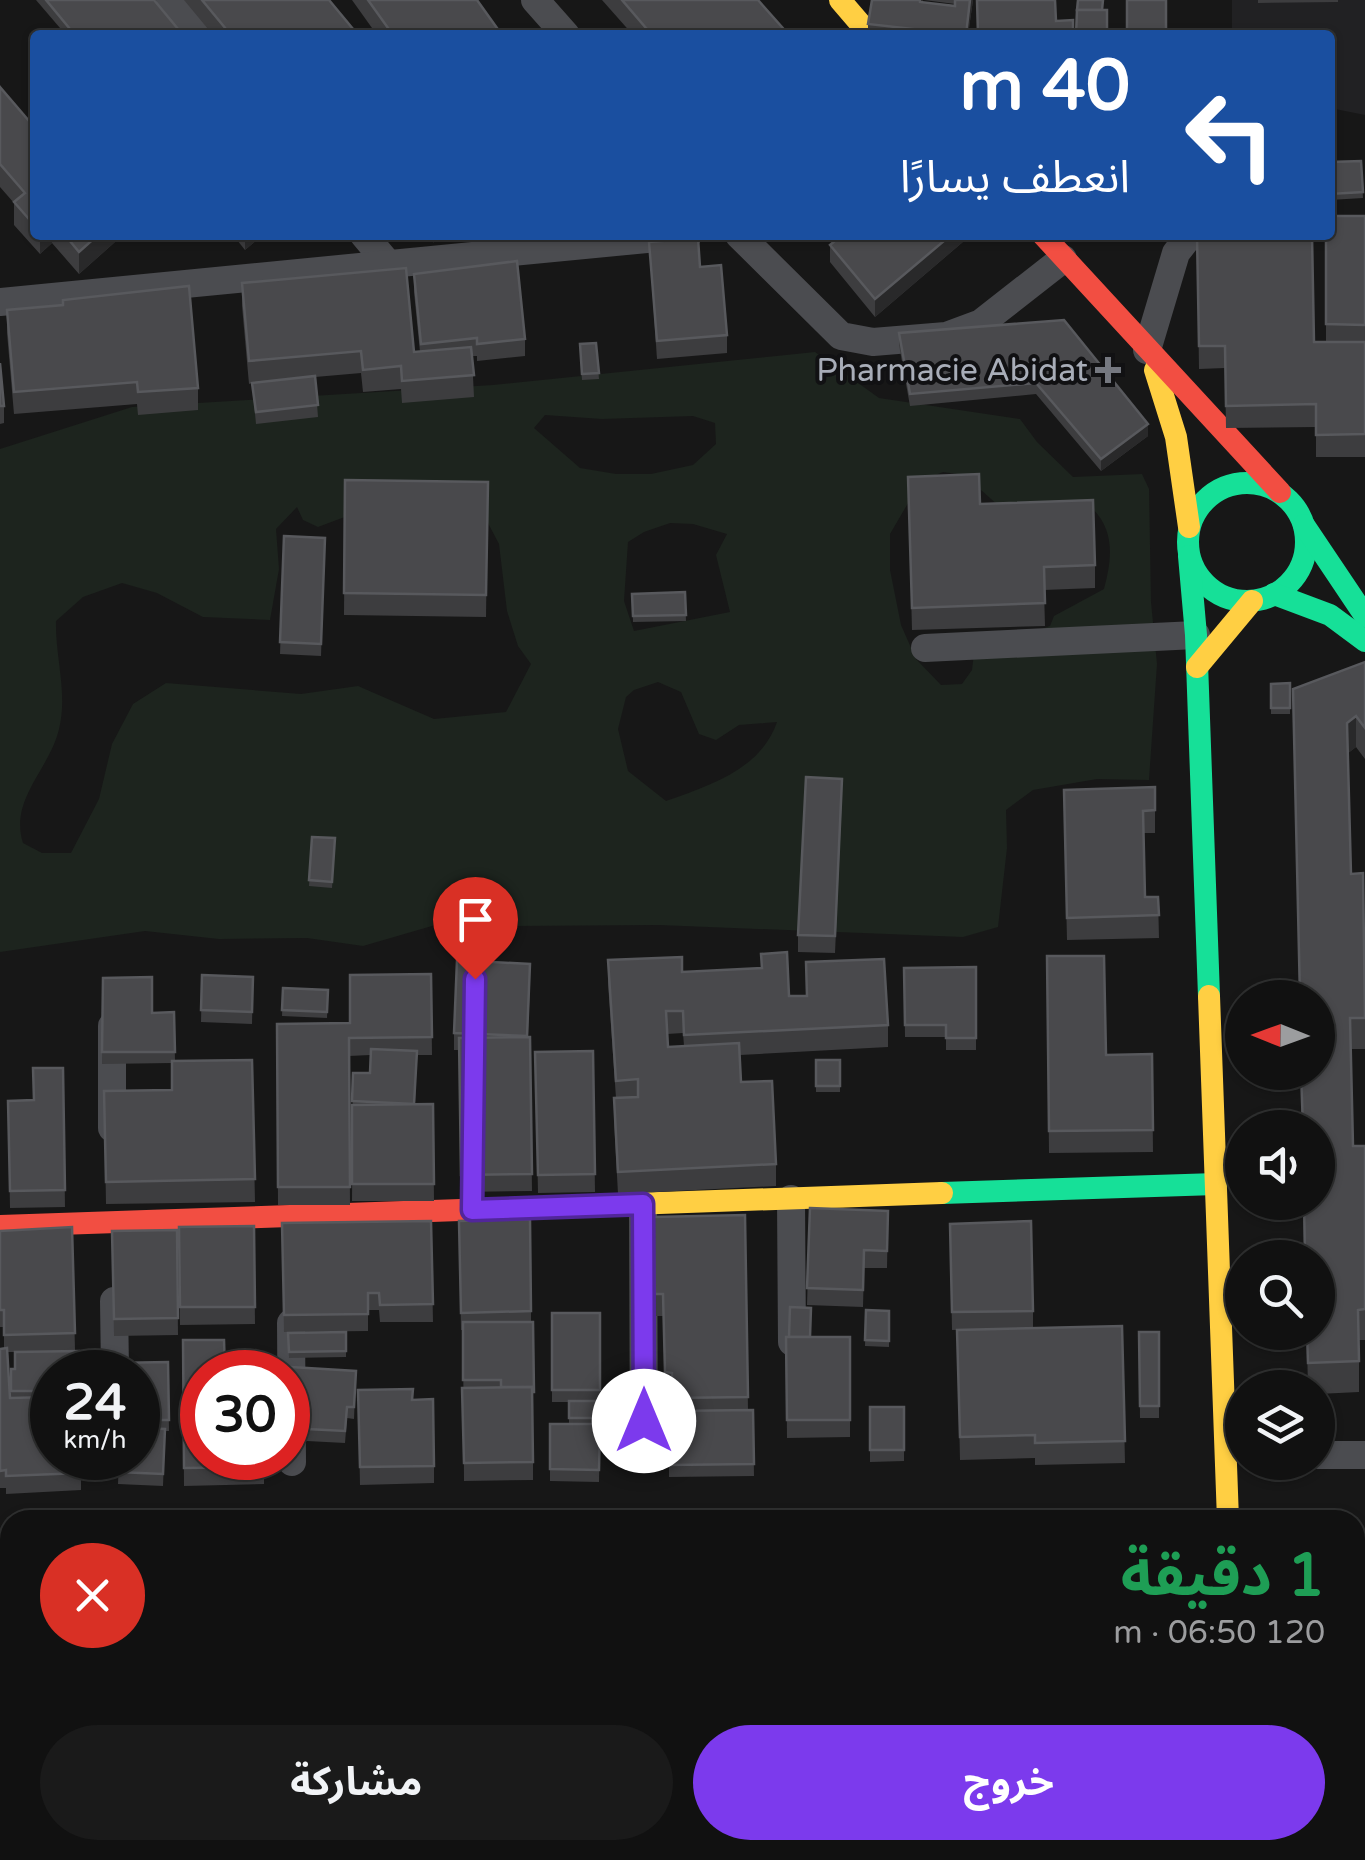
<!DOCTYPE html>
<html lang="ar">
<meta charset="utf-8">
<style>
:root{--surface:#111;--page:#1a1a1a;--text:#f1f3f6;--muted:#9c9d9f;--line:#303131;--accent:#7c3aed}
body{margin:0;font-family:"Varela Round","Noto Sans Arabic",sans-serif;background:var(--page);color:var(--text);direction:rtl;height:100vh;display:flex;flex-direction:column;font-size:38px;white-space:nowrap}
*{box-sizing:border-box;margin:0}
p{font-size:32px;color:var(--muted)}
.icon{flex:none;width:55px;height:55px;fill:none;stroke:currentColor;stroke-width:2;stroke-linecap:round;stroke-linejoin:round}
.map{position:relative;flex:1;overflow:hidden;direction:ltr}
.side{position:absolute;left:0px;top:1510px;width:1365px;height:350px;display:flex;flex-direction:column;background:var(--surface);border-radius:30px 30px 0 0;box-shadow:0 2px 8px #0004,0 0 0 2px var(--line);direction:rtl}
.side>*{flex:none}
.hud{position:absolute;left:30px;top:30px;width:1305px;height:210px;border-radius:10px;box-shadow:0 2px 8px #0004,0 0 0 2px var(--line);direction:rtl;background:#1a4fa0;color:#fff;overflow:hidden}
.needle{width:65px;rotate:271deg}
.tools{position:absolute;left:1225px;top:980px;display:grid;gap:20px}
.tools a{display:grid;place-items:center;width:110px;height:110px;border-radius:50%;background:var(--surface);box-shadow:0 2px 8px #0004,0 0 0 2px var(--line);font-size:50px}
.speed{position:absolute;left:30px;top:1350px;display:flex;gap:20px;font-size:50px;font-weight:700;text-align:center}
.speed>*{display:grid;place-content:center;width:130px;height:130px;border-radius:50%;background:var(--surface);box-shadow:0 2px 8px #0004,0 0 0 2px var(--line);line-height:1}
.speed small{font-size:25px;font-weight:400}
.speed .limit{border:15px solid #d22;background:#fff;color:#111}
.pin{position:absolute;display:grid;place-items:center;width:85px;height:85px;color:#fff;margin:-102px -42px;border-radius:50% 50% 50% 0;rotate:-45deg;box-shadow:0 0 10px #0007}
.pin .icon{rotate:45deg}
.me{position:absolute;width:110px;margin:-55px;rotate:0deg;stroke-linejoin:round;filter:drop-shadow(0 0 8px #0008)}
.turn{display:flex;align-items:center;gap:35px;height:210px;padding:0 40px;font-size:45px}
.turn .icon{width:130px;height:130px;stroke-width:2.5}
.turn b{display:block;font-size:70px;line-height:85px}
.round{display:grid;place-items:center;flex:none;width:105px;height:105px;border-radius:52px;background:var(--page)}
.overview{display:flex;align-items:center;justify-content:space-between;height:170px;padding:0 40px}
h1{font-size:60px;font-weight:700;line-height:75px;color:#1e9e55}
.action{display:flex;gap:20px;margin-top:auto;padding:20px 40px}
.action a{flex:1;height:115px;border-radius:60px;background:var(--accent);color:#fff;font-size:40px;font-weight:700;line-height:115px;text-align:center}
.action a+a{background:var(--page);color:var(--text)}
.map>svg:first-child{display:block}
</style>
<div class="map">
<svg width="1365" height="1860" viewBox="0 0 1365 1860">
<rect width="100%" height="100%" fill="#171717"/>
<polygon fill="#212123" points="1232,0 1365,0 1365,115 1330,108 1330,35 1232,35"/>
<path fill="#1d241e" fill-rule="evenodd" d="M815,352L879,398L1020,419L1037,442L1073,477L1142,474L1149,489L1151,602L1157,664L1149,780L1097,779L1033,790L1006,810L1007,848L998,927L963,937L659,925L510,926L456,919L363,946L307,938L219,939L145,931L0,952V449L132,407L493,385ZM545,415L602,419L693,416L715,423L716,444L693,465L651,474H616L580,468L534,428ZM943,472L964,475L999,506L1093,509C1115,532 1112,559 1104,589L1054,616L1050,626L974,653L972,670L962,684L941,685L916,659L901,625L890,570V534L921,481ZM470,489L499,544L507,611L518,646L531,664L506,712L434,719L358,686L301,694L166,683L133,704L112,744L99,799L71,853H42L23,843C9,799 50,769 59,729C68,693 55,657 56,621L83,597L122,583L157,593L203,617L270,620L279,569L276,529L297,507L303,520L318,527L358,512ZM670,523L693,524L727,534L716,555L730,612L634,631L624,601L628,542L644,532ZM658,682L681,692L699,734L716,740L739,725L777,722C761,769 711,785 666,801L628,771L618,729L626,697L634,690Z"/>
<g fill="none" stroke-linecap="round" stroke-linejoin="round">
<g stroke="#4b4c50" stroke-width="28">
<polyline points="170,0 199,35"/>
<polyline points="535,0 566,35"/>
<polyline points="364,235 389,265"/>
<polyline points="739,235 841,336 873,342 946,336 981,323 1063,259"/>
<polyline points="0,302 688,235"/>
<polyline points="1147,350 1176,253 1190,235"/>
<polyline points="925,648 1196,635"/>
<polyline points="112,1026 112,1128"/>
<polyline points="791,1199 792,1342"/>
<polyline points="643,1204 644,1457"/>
<polyline points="114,1301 115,1372"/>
<polyline points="291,1323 292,1462"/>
<polyline points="1318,1455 1365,1455"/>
</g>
<g stroke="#16e098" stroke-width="22">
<circle cx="1247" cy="542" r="59"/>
<polyline points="1304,525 1365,616"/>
<polyline points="1189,556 1196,635 1209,996"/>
<polyline points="1274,594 1330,615 1365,641"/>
<polyline points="942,1193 1216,1184"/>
</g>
<g stroke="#ffcf43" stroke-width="22">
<polyline points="840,0 870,35"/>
<polyline points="1155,370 1176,437 1189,527"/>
<polyline points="1197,667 1252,601"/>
<polyline points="1209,996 1228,1520"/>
<polyline points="520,1208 942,1193"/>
<polyline points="1236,1850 1237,1860"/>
</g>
<g stroke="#f24e42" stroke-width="22">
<polyline points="1043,235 1280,492"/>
<polyline points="0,1226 520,1208"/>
</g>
</g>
<g fill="#3d3d3f" fill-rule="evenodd">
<polygon points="36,0 154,0 183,35 66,35"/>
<polygon points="184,0 329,0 358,35 213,35"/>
<polygon points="352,0 477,0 502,35 377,35"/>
<polygon points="602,0 758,0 789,35 633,35"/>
<polygon points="923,0 922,2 955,6 955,4 924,0 973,0 968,35 868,35 868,24"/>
<polygon points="1258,0 1338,0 1338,2 1258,3"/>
<polygon points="0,87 35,128 35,235 115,235 115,242 79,274 52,243 40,254 14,225 14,203 0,187"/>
<polygon points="1361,161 1363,198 1330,200 1330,162"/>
<polygon points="1365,216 1365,457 1316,457 1316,427 1226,428 1225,368 1199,369 1197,235 1314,342 1326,342 1326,235"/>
<polygon points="233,235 263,235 245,250"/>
<polygon points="831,235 964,235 964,241 875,317 830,262 830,245 835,240"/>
<polygon points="649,242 700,267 727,335 727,353 657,359"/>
<polygon points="414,274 525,339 525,356 477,361 477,356 472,356 474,397 402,403 401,389 363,392 361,373 315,377 318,417 256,424 252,383 249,384 242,306 242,283 414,352 420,352 414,292"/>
<polygon points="7,310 198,388 198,410 138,415 137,404 14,414 7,333"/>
<polygon points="1064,320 1148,436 1101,471 1036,394 910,406 899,345 899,333"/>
<polygon points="596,343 599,379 582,380 580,344"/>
<polygon points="0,363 4,406 4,423 0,424"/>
<polygon points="908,477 980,504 1095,565 1095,588 1044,590 1045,626 912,630"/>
<polygon points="345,480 488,482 486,617 344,615"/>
<polygon points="284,536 325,538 321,656 280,654"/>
<polygon points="685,592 686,621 633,622 632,594"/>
<polygon points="1365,662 1365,759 1356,747 1348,753 1351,874 1365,962 1365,1049 1351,1049 1353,1146 1365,1146 1365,1340 1359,1340 1359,1392 1318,1394 1318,1388 1308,1388 1299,998"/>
<polygon points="1290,683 1290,714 1271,714 1271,684"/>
<polygon points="1155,787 1155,833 1143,833 1145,897 1158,897 1159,938 1067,940 1064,812"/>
<polygon points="842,796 835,953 798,952 798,935"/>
<polygon points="312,837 335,838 332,888 309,886"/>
<path d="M761,954L789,996H806V962L888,1025V1047L740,1055L741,1082L776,1164V1186L618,1194L614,1120V1098H616L608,983V960L682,972L761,968ZM683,1033L684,1046L668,1047L667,1034Z"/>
<polygon points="1047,956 1106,1055 1152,1054 1153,1152 1049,1153"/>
<polygon points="976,967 976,1050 946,1050 946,1037 905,1037 904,968"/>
<polygon points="431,974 432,1055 417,1055 415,1104 433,1104 434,1201 352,1201 353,1073 370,1073 370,1055 349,1056 350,1205 278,1205 277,1024 350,1023"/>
<polygon points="202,975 253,977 252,1024 201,1022"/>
<polygon points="103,978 152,1013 174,1012 175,1061 252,1060 255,1202 106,1204 104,1091 172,1090 172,1063 102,1064"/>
<polygon points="530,981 528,1037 530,1037 532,1191 461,1192 459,1050 454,1050 454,1033"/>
<polygon points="283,988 328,990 327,1018 282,1016"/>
<polygon points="593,1051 595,1192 538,1193 535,1052"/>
<rect x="816" y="1060" width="24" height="32"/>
<polygon points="63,1068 65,1207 10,1208 8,1101 33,1100"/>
<polygon points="810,1208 888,1211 887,1268 864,1268 863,1307 807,1305"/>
<polygon points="745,1215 748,1410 753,1410 754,1476 669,1477 669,1411 672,1411 672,1395 665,1395 663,1316 655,1316 653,1217"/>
<polygon points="431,1221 433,1322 380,1322 379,1310 368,1310 368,1331 284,1332 282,1223"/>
<polygon points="459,1221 531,1311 531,1322 533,1322 533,1480 464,1481 463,1330 461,1330"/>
<polygon points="950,1224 1033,1311 1033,1328 1122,1326 1125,1463 1035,1465 1035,1458 960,1460 957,1330 998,1329 952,1330"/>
<polygon points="254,1226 255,1324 180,1325 179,1227"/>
<path d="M72,1227L75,1350L52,1372V1458H81V1490L6,1494V1488H0V1349L4,1348V1327H0V1231ZM8,1352H15V1369H11V1398H10Z"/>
<polygon points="177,1230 178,1335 114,1336 112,1231"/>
<polygon points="866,1310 889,1311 889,1347 865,1346"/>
<polygon points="552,1313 600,1313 600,1402 596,1402 596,1424 600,1424 599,1482 550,1481 550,1424 569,1424 569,1402 552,1402"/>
<polygon points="346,1332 346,1357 289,1358 288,1333"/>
<polygon points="1139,1332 1159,1332 1159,1418 1140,1418"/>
<polygon points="786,1337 850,1337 850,1437 787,1438"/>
<polygon points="183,1340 202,1372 264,1458 264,1484 184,1486"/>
<polygon points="168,1362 169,1431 165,1431 163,1486 118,1484 119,1458 138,1458 138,1372"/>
<polygon points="356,1371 354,1419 347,1418 345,1443 288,1440 288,1424"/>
<polygon points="358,1390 412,1400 434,1466 434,1483 360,1485"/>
<polygon points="631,1394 631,1425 605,1425 605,1395"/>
<polygon points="870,1407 904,1407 904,1461 870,1462"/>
<polygon points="1355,1585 1365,1617 1365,1698 1362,1698 1362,1728 1355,1728"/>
</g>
<g fill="#29292a">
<polygon points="970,0 973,0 968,35 966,35"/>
<polygon points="40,235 52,235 52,243 40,254"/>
<polygon points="98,235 115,235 115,242 79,274 79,252"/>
<polygon points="249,235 263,235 245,250 245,238"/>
<polygon points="433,235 443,235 433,243"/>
<polygon points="951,235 964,235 964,241 875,317 875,299"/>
<polygon points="1148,424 1148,436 1101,471 1101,459"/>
<polygon points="1356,716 1356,747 1347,754 1347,723"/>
</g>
<g fill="#49494c" stroke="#58595d" stroke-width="2.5">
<polygon points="46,0 154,0 183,35 75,35"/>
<polygon points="202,0 329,0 358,35 231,35"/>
<polygon points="368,0 477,0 502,35 393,35"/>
<polygon points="622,0 758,0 789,35 652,35"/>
<polygon points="872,0 920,0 920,2 955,6 955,0 970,0 966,35 868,24"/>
<polygon points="977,0 1055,0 1056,21 1073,20 1073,35 978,35"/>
<polygon points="1078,0 1103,0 1102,10 1077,10"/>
<rect x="1127" y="0" width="39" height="35"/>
<polygon points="1077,10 1107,10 1107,35 1076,35"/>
<polygon points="0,87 35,128 35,226 14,202 25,193 0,164"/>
<polygon points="1361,161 1363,192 1330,194 1330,162"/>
<polygon points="1330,216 1365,216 1365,325 1326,324 1326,235 1330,235"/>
<polygon points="65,235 98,235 79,252"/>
<polygon points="842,235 951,235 875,299 830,245"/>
<polygon points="1197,235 1312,235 1314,342 1365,342 1365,434 1316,435 1316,404 1226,406 1225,346 1199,346"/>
<polygon points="698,238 700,267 721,265 727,335 657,341 649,242"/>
<polygon points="517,261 525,339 477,344 477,338 421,344 414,274"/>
<polygon points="406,268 414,352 471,347 474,375 402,381 401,366 363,370 361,351 249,361 242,283"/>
<polygon points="189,286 198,388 138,392 137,382 14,392 7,310 63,305 63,300"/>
<polygon points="1064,320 1148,424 1101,459 1036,383 910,394 899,333"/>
<polygon points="596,343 599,373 582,374 580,344"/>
<polygon points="0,363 4,406 0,406"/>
<polygon points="315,376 318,405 256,412 252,383"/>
<polygon points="979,474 980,504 1093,500 1095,565 1044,567 1045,603 912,608 908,477"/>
<polygon points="345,480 488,482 486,595 344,593"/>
<polygon points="284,536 325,538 321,644 280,642"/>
<polygon points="685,592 686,615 633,616 632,594"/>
<polygon points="1365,662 1365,728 1356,716 1347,723 1351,874 1363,873 1365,1018 1350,1018 1353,1146 1365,1146 1365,1309 1358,1310 1359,1361 1308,1363 1307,1332 1318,1332 1318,1258 1305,1258 1304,1202 1318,1202 1318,1128 1303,1128 1301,1072 1318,1072 1318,998 1300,998 1293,689"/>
<polygon points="1290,683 1290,708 1271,708 1271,684"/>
<polygon points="806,777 842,779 835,936 798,935"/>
<polygon points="1155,787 1155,810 1143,811 1145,897 1158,897 1159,915 1067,918 1064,790"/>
<polygon points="312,837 335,838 332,882 309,880"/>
<polygon points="787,952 789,996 807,996 806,962 884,959 888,1025 684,1035 683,1011 666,1011 668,1047 739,1043 741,1082 772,1081 776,1164 618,1172 614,1098 638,1097 638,1079 616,1081 608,960 682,957 682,972 762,968 761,954"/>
<polygon points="1047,956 1104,956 1106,1055 1152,1054 1153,1130 1049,1131"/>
<polygon points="457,960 530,964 527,1036 454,1033"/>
<polygon points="976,967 976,1038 946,1038 946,1025 905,1025 904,968"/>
<polygon points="431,974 432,1037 349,1038 350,1187 278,1187 277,1024 350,1023 350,975"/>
<polygon points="202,975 253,977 252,1012 201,1010"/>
<polygon points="152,977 152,1013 174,1012 175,1052 102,1052 103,978"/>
<polygon points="283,988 328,990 327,1012 282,1010"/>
<polygon points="530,1037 532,1174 461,1175 459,1038"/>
<polygon points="371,1049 417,1051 414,1104 352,1101 353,1073 370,1073"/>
<polygon points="593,1051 595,1174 538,1175 535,1052"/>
<polygon points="252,1060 255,1179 106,1182 104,1091 172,1090 172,1061"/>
<rect x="816" y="1060" width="24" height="26"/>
<polygon points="33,1068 63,1068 65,1190 10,1191 8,1101 34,1100"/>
<polygon points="433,1104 434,1184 352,1184 352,1105"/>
<polygon points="810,1208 888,1211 887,1251 864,1250 863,1290 807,1288"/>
<polygon points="745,1215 748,1397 672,1398 672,1373 665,1372 663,1294 655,1294 653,1217"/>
<polygon points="530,1219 531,1311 461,1313 459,1221"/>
<polygon points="431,1221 433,1304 380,1305 379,1293 368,1293 368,1314 284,1315 282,1223"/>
<polygon points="1031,1221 1033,1311 952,1312 950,1224"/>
<polygon points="254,1226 255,1307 180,1307 179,1227"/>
<polygon points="72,1227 75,1333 4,1335 4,1310 0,1310 0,1231"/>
<polygon points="177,1230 178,1318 114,1319 112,1231"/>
<polygon points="790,1307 811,1308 810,1337 789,1337"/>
<polygon points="866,1310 889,1311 889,1341 865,1340"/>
<rect x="552" y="1313" width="48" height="77"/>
<polygon points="463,1322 533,1322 534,1392 532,1392 532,1387 501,1387 501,1380 463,1380"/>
<polygon points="1122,1326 1125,1441 1035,1443 1035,1435 960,1437 957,1330"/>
<polygon points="346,1332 346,1351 289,1352 288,1333"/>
<polygon points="1139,1332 1159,1332 1159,1406 1140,1406"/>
<polygon points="786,1337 850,1337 850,1420 787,1420"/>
<polygon points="183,1340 224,1340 225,1372 202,1372 202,1458 264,1458 264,1467 184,1468"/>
<polygon points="7,1348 10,1398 52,1397 52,1458 81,1458 81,1473 6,1476 6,1470 0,1471 0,1349"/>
<polygon points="79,1351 79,1372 52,1372 52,1391 11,1391 11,1369 15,1369 15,1352"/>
<polygon points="168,1362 169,1420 138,1420 138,1372 113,1372 113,1363"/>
<polygon points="291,1367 356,1371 354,1407 347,1407 345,1431 288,1428"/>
<polygon points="532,1387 533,1462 464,1463 462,1388"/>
<polygon points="413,1389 412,1400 433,1399 434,1466 360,1467 358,1390"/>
<polygon points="631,1394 631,1419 605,1419 605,1395"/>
<rect x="569" y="1401" width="27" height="17"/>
<rect x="870" y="1407" width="34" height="43"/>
<polygon points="753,1410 754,1464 669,1465 669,1411"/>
<polygon points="550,1424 600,1424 599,1470 550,1469"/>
<polygon points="138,1428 165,1429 163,1474 118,1472 119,1458 138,1458"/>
<polygon points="1355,1585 1364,1585 1365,1667 1362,1667 1362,1697 1355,1697"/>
<polygon points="1365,1762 1365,1860 1319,1860 1319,1850 1355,1850 1355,1763"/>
</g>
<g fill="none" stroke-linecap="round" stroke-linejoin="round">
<defs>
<polyline id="route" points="475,979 472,1210 643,1204 644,1421"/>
</defs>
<use href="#route" stroke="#51269a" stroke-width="25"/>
<use href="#route" stroke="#7c3aed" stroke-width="18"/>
</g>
<path fill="#757880" stroke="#111113" stroke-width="4" d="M1103 355h10v10h10v10h-10v10h-10v-10h-10v-10h10z"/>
<g text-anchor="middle" stroke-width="8" stroke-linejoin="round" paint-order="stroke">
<g font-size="32" fill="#a8adb8" stroke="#111113" text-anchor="end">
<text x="1088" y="381">Pharmacie Abidat</text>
</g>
</g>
</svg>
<div class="tools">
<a><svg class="needle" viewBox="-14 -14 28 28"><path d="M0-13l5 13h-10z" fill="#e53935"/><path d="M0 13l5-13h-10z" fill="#9c9d9f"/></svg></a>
<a><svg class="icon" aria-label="sound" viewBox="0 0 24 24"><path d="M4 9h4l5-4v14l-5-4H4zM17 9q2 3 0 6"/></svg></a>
<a><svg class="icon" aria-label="search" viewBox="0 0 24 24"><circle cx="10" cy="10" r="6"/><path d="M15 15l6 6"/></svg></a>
<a><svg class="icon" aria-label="layers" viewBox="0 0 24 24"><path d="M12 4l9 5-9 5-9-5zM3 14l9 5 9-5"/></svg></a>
</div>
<div class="speed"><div>24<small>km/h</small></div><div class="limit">30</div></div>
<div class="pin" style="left:475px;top:979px;background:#d93025"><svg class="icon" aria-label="arrive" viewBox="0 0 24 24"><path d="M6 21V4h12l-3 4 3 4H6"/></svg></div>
<svg class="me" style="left:644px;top:1421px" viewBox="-20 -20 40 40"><circle r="19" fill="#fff"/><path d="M0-13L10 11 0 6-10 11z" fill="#7c3aed"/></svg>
<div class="hud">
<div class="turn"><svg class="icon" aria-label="left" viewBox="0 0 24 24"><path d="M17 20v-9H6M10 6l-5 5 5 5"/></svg><div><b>40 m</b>انعطف يسارًا</div></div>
</div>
<section class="side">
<div class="overview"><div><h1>1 دقيقة</h1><p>120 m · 06:50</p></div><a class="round" style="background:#d93025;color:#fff"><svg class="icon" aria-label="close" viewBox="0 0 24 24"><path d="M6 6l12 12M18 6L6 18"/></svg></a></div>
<div class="action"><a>خروج</a><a>مشاركة</a></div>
</section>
</div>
